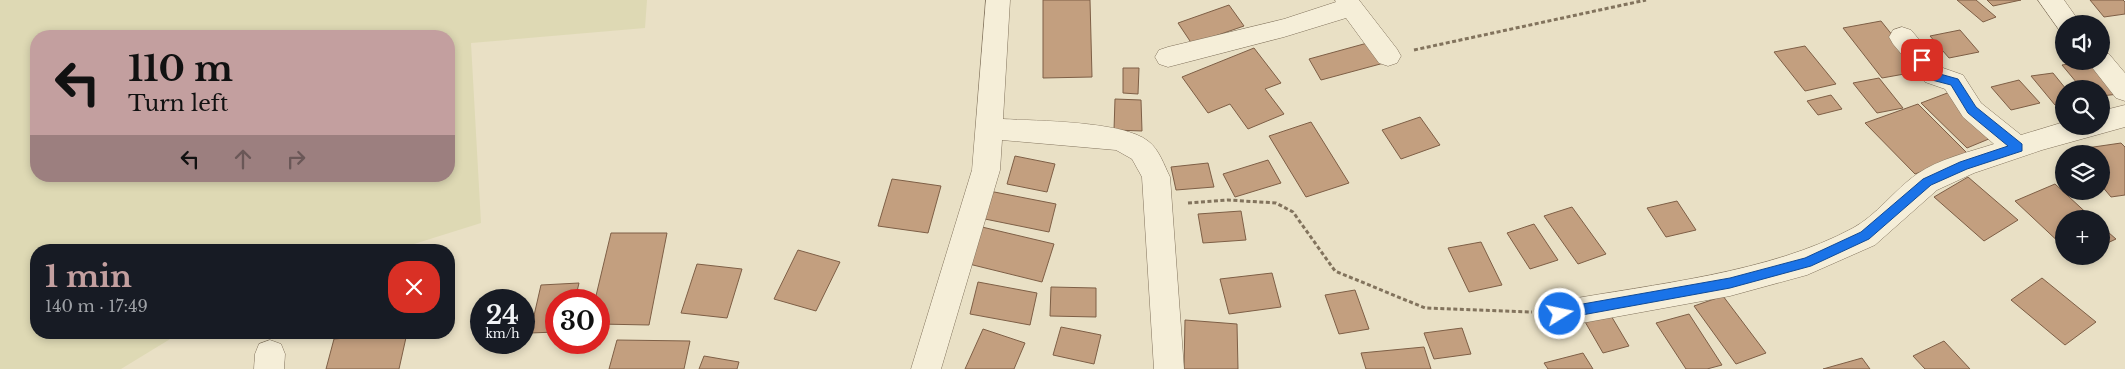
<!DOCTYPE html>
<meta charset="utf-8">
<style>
:root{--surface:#171b24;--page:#242831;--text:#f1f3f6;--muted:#9ea1a6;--accent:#c39f9f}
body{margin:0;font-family:"Libre Baskerville",serif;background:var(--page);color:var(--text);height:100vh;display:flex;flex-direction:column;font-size:19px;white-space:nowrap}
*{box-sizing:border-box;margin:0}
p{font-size:16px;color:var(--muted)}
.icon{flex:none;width:28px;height:28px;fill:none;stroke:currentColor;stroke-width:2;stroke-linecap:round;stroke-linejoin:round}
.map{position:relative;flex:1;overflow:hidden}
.sheet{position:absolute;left:30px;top:244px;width:425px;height:95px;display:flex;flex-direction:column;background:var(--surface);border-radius:20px;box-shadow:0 2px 8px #0003}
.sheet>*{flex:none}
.top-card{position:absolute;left:30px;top:30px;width:425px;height:152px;border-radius:20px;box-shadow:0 2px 8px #0003;background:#c39f9f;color:#111;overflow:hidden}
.fabs{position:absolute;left:2055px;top:15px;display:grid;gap:10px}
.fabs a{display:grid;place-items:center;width:55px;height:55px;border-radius:50%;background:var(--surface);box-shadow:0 2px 8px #0003;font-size:25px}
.speed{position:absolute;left:470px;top:289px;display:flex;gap:10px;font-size:25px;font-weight:700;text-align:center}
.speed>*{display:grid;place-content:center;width:65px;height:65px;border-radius:50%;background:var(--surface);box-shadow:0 2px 8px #0003;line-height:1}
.speed small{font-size:12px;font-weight:400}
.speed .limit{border:8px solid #d22;background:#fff;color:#111}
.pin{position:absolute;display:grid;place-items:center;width:42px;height:42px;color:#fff;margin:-21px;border-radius:10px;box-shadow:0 2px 8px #0006}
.me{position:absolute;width:55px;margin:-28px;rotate:80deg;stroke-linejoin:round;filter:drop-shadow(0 0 4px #0008)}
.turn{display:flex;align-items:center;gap:18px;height:105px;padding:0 15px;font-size:22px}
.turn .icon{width:65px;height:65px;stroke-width:2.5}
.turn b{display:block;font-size:35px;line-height:42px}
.lanes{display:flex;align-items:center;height:48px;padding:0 15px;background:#0003;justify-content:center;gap:25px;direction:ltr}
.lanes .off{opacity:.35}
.round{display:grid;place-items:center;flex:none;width:52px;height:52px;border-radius:20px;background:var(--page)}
.overview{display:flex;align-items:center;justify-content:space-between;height:85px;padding:0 15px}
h1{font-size:30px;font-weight:800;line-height:38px;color:var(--accent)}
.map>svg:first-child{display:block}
</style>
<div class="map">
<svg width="2125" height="369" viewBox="0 0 2125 369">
<rect width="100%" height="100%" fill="#e9e0c5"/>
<path fill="#ded9b4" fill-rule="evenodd" d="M0,0H647L645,28L471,43L481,223L395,250H36V332L180,333L121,369H0ZM36,36H449V176H36Z"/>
<g fill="#c39f7f" stroke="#7e5f46">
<polygon points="1043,0 1090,0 1092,77 1043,78"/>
<polygon points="1957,0 1976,0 1996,17 1983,22"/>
<polygon points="1987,0 2021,0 1993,6"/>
<polygon points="2090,0 2123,0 2125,2 2125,14 2104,17"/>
<polygon points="1229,5 1244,26 1192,44 1178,23"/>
<polygon points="1881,21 1921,71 1882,78 1843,28"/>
<polygon points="1960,30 1979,52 1949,58 1930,36"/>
<polygon points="1371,42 1384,63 1321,80 1309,59"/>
<polygon points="1805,46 1836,84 1805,91 1774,52"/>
<polygon points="1254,48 1281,83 1265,89 1284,114 1248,129 1230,104 1208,113 1182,77"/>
<polygon points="2090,61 2119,94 2101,96 2101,89 2082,89 2062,65"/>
<polygon points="1123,68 1139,68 1138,94 1123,93"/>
<polygon points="2053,73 2066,89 2064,89 2064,104 2055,105 2031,76"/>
<polygon points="1879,78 1903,108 1877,113 1853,83"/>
<polygon points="2019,80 2040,103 2011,110 1991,87"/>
<polygon points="1950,92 1996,136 1967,148 1921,103"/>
<polygon points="1831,95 1842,109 1818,115 1807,101"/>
<polygon points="1115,99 1141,100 1142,131 1114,130"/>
<polygon points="1918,104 1968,154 1915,174 1865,123"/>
<polygon points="1420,117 1440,145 1401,159 1382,130"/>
<polygon points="1311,122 1349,183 1306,197 1269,136"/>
<polygon points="2121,143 2125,147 2125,195 2111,197 2101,185 2101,154 2076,154 2073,150"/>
<polygon points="1015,156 1055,164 1047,192 1007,184"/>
<polygon points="1268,160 1281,183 1235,197 1223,174"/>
<polygon points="1208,163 1214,187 1176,190 1171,167"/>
<polygon points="1968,177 2018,220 1984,241 1934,197"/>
<polygon points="892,179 941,186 928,233 878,226"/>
<polygon points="2055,184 2093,219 2064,219 2064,247 2015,201"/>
<polygon points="984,190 1056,204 1049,232 975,217"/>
<polygon points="1677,201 1696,230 1666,237 1647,208"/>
<polygon points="1572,207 1606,254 1578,264 1544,216"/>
<polygon points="1241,211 1246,240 1203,243 1198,214"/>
<polygon points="1534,224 1558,260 1530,269 1507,233"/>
<polygon points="2101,226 2116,239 2101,246"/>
<polygon points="982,227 1054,244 1042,282 969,264"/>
<polygon points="611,233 667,233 649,325 599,324 599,300 595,300"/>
<polygon points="1481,242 1502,285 1469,292 1448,248"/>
<polygon points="798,250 840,262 816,311 774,299"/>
<polygon points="697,264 742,269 727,318 681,313"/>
<polygon points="1272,273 1281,307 1229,314 1220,279"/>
<polygon points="2042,278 2096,322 2065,345 2011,300"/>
<polygon points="978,282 1037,293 1030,325 970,314"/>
<polygon points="579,283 575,300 556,300 556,332 530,333 541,285"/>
<polygon points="1051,287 1096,288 1096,317 1050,316"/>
<polygon points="1355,290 1369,329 1339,334 1325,295"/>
<polygon points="1723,296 1766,353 1736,364 1694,306"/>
<polygon points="1610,314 1629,346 1603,353 1584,320"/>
<polygon points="1689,314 1722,365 1707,369 1686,369 1656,323"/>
<polygon points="1185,320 1237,324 1238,369 1184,369"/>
<polygon points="1061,327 1101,335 1094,364 1053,355"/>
<polygon points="1462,328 1471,354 1434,359 1424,333"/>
<polygon points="983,329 1025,343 1014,369 965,369"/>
<polygon points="407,333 399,369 326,369 334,339"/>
<polygon points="617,340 690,341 684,369 609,369"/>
<polygon points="1944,341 1970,369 1925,369 1913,356"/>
<polygon points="1424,347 1431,369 1366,369 1361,353"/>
<polygon points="1583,353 1593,369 1548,369 1544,363"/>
<polygon points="704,356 739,362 737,369 699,369"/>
<polygon points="1862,358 1870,369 1823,369"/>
</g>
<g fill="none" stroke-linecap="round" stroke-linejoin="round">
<defs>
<g id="street">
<path d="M986,0H1010L1003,119C1037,121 1123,121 1148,141C1159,149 1164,165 1170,177L1184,369H1154L1142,177L1132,159L1116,150L1002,140L1000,170L941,369H911L972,170Z"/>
<polygon points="1335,0 1359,0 1397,49 1401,56 1397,63 1388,66 1379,63 1346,18 1284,37 1168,67 1159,64 1155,57 1159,50 1168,47 1284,19 1336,2"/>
<polygon points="2038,0 2064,0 2081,24 2064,24 2064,32 2060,31"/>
<path d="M1902,27L1911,30L1943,68L1963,75L1981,103L2021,135L2064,122V126H2101V111L2125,105V127L2042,150L1974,173L1937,190L1875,245L1807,275L1730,296L1560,327L1550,323L1545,314L1550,305L1560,301C1653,284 1770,273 1853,228C1877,215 1894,190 1917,174C1939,159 1969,152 1994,144L1963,117L1945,89L1925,82L1893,44L1889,37L1893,30Z"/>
<polygon points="2101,52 2109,54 2125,73 2125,101 2116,98 2087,61 2101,61"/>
<polygon points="270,340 281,344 285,354 284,369 254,369 255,354 259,344"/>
</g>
</defs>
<use href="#street" stroke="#82735d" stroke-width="1"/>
<g stroke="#82735d" stroke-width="3" stroke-dasharray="4 2.5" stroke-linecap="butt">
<polyline points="1414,50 1646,0"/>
<polyline points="1188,203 1228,200 1276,203 1293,212 1335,271 1425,308 1532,312"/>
</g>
<use href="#street" fill="#f5eed8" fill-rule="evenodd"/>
</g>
<polygon fill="#1a73e8" stroke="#114b97" points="1922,56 1940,74 1958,79 1976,107 2022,144 2022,151 1967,169 1931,185 1869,239 1811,266 1730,288 1560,319 1555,317 1554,314 1555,310 1560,308 1730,278 1805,258 1861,232 1923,179 1960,162 2008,146 1968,113 1951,85 1932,80 1916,60"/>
</svg>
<div class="fabs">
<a><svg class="icon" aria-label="sound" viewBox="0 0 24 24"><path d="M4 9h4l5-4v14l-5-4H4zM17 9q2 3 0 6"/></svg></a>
<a><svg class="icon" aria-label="search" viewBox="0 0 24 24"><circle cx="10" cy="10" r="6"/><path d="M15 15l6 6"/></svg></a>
<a><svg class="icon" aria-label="layers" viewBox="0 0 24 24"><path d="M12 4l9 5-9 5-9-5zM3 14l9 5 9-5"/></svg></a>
<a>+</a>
</div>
<div class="speed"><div>24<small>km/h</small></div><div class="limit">30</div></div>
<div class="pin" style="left:1922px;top:60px;background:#d93025"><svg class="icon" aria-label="arrive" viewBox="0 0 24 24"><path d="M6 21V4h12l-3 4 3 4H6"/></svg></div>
<svg class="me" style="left:1560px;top:314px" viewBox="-20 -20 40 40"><circle r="17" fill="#1a73e8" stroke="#fff" stroke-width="3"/><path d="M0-11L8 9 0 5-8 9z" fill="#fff"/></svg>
<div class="top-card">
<div class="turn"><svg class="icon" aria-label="left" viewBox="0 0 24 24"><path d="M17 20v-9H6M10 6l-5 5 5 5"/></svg><div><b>110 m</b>Turn left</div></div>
<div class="lanes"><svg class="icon" aria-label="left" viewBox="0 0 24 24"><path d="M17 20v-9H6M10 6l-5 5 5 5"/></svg><svg class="icon off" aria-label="ahead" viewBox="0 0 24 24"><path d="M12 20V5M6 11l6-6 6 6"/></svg><svg class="icon off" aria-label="right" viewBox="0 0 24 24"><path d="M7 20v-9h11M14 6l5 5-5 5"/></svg></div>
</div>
<section class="sheet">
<div class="overview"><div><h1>1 min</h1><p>140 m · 17:49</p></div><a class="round" style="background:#d93025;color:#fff"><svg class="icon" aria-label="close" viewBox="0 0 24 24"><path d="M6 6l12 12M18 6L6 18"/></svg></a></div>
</section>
</div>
